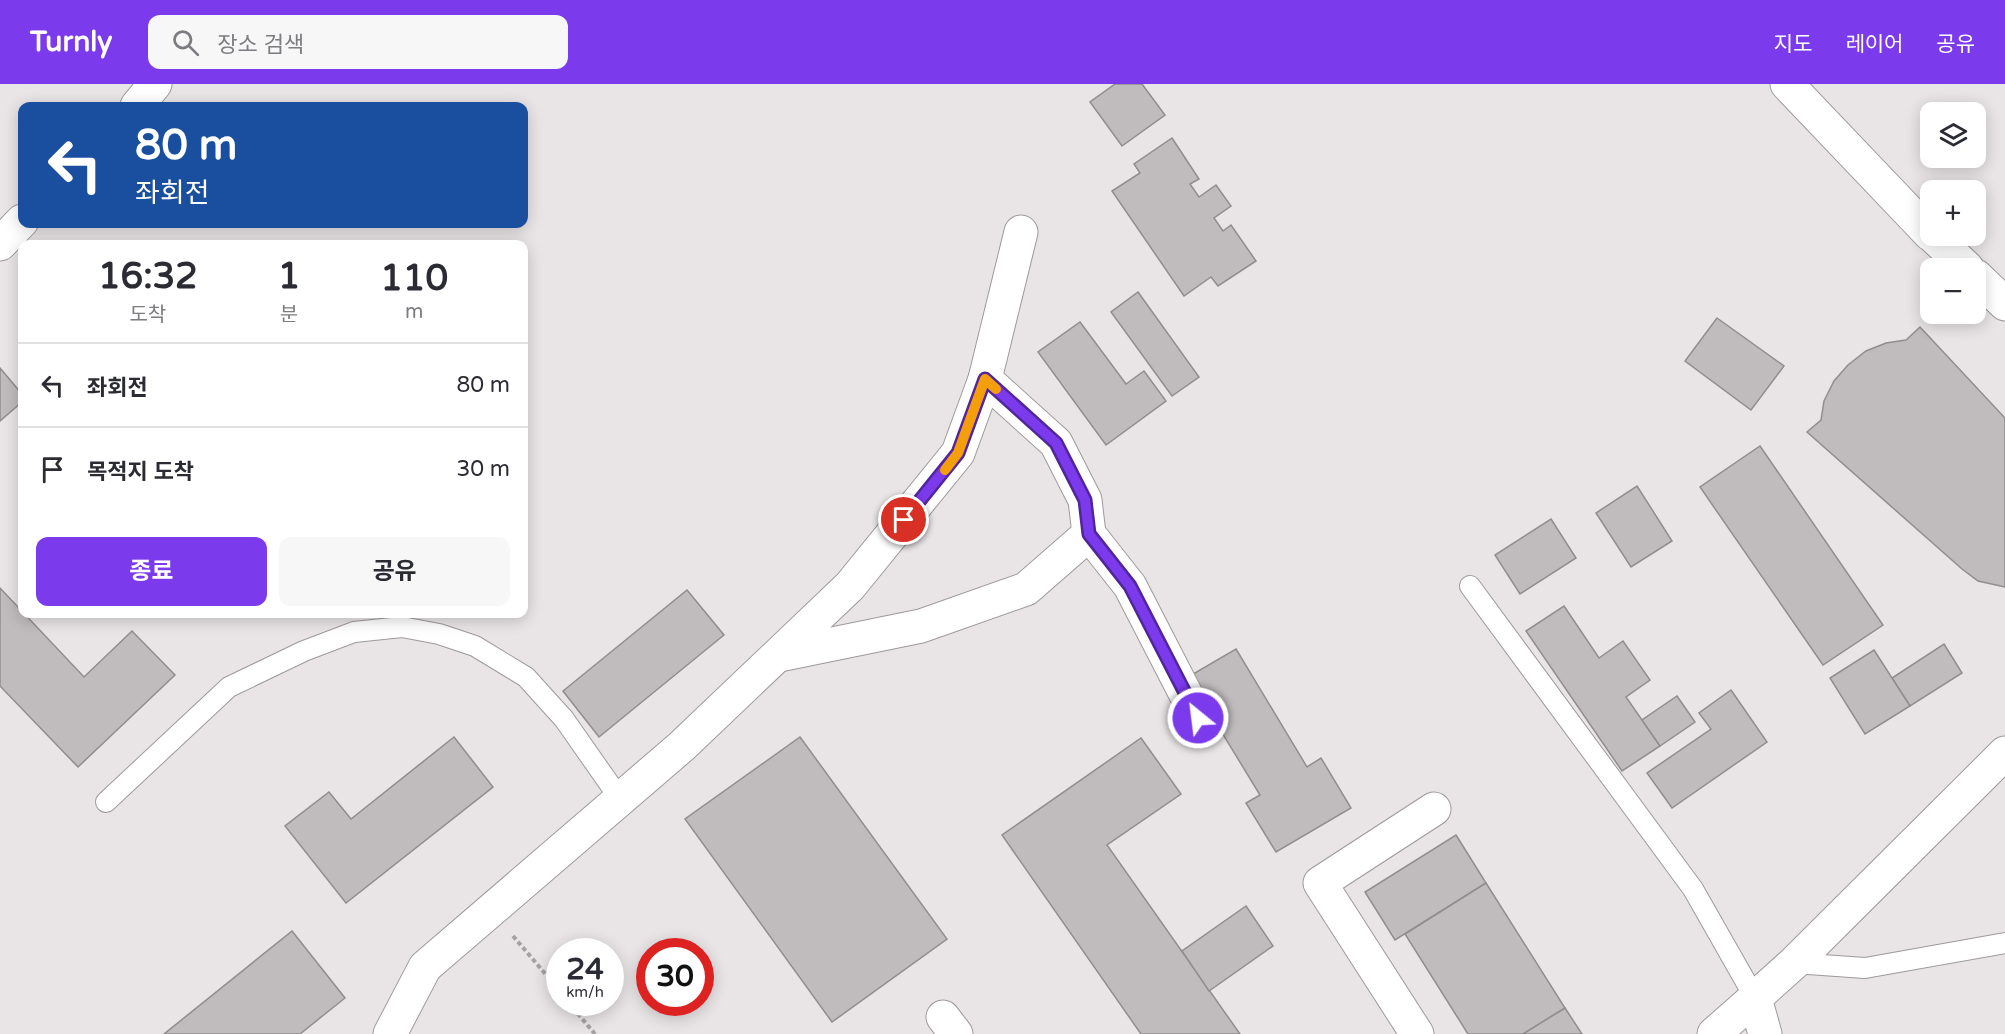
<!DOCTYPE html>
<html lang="ko">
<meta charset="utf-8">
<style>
:root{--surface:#fff;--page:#f7f7f7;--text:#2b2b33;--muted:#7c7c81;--line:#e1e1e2;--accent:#7c3aed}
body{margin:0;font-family:"Varela Round","Noto Sans KR",sans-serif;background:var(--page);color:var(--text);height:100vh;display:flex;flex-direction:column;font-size:22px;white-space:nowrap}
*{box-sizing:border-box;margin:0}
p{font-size:20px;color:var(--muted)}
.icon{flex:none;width:33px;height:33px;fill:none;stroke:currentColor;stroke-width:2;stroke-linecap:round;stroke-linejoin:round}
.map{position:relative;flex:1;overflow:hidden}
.side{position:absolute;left:18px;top:156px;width:510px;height:378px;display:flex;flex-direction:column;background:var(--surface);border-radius:12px;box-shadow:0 3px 15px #0003}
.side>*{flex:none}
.hud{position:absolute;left:18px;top:18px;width:510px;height:126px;border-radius:12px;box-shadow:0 3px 15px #0003;background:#1a4fa0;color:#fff;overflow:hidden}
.buttons{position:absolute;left:1920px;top:18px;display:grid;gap:12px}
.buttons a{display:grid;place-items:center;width:66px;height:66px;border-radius:12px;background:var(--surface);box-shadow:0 3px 15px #0003;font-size:30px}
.speed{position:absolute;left:546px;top:854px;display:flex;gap:12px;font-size:30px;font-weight:700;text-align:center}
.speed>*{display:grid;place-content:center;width:78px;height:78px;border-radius:50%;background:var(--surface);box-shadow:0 3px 15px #0003;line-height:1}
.speed small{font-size:15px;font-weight:400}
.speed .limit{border:9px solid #d22;background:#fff;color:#111}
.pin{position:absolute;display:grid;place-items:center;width:51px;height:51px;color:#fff;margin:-26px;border:3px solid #fff;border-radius:50%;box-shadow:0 2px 6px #0007}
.me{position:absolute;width:66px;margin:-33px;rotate:331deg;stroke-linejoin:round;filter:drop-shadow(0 0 4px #0008)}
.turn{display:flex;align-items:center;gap:21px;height:126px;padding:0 18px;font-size:27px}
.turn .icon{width:78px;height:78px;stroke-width:2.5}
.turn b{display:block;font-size:42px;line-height:51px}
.eta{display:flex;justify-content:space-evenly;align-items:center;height:102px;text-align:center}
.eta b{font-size:36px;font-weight:700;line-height:42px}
.action{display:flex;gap:12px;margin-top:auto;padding:12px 18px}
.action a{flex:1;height:69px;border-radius:12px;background:var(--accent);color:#fff;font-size:24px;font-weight:700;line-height:69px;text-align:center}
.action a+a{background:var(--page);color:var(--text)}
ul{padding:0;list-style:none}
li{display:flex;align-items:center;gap:18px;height:84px;padding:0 18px;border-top:2px solid var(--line)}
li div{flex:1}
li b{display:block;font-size:22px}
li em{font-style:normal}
header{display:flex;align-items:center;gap:36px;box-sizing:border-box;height:84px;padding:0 30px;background:var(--accent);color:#fff}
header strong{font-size:28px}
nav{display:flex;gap:33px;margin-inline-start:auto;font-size:21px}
.search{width:420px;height:54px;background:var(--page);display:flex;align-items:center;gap:15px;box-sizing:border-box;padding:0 21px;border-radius:12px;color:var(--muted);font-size:22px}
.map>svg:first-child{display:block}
</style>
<header>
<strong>Turnly</strong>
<div class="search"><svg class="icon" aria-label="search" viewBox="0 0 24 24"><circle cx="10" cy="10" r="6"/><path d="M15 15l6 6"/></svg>장소 검색</div>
<nav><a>지도</a><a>레이어</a><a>공유</a></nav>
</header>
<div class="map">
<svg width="2005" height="950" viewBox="0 0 2005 950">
<rect width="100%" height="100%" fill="#e9e5e7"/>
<g fill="#c0bcbe" stroke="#918d8f" stroke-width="1.5">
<polygon points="1115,0 1142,0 1165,31 1122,62 1090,18"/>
<polygon points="1172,54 1199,95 1190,100 1199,113 1216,101 1231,122 1214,134 1223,147 1231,141 1256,177 1218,202 1211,193 1184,212 1112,107 1140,89 1134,80"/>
<polygon points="1138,208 1199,293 1172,312 1111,228"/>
<polygon points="1717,234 1784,282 1751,326 1685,277"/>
<polygon points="1080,238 1126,300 1144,287 1166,317 1106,361 1038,268"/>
<polygon points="1920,243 2005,334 2005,503 1978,497 1962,485 1807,348 1821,336 1824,317 1834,297 1848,281 1866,267 1886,259 1906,256"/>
<polygon points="0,284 22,310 22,318 0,337"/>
<polygon points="1760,362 1883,541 1823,581 1700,403"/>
<polygon points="1637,402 1672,457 1631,483 1596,429"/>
<polygon points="1551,435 1576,474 1520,510 1495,471"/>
<polygon points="0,504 84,593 132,547 175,591 78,683 0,602"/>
<polygon points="687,506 724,551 599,653 563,607"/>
<polygon points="1564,522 1599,574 1623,557 1650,596 1626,613 1660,662 1622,687 1526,547"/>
<polygon points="1944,560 1962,589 1910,622 1892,594"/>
<polygon points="1236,565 1307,683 1321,674 1351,724 1276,768 1246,719 1260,711 1188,593"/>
<polygon points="1874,566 1910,622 1865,650 1830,594"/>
<polygon points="1731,606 1767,658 1672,724 1647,689 1711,645 1699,629"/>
<polygon points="1677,612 1695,638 1660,662 1642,636"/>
<polygon points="454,653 493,703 346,819 285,742 329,708 351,735"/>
<polygon points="800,653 947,855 832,938 685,735"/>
<polygon points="1141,654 1181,710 1107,761 1240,950 1141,950 1002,751"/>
<polygon points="1456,751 1486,799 1395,856 1365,808"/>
<polygon points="1486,799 1565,924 1523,950 1468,950 1405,850"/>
<polygon points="1246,822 1273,862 1209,907 1182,867"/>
<polygon points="292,847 345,914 300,950 164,950"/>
<polygon points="1565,924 1582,950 1523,950"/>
</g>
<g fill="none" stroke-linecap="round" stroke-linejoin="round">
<defs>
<g id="service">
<polyline points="1470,502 1693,805 1755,914"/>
<polyline points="106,718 229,603 304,567 354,548 402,543 439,550 475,562 526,593 564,635 620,715"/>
<polyline points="1794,879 1865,884 2005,859"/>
</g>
<g id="minor">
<polyline points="1787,0 1930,150"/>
<polyline points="137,22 155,0"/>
<polyline points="1933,152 1967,184"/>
<polyline points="0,160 22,137"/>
<polyline points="1976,192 2005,220"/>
<polyline points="1089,450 1130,502 1198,634"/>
<polyline points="779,571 921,542 1026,505 1089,450 1085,416 1056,359 985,295"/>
<polyline points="943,933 956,950"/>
<polyline points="390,950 425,883 682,662 850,502 958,369 985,295 1021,148"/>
<polyline points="1417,950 1320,799 1434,725"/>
<polyline points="1714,950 1755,914"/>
</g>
<polyline id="tertiary" points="1765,950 1755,914 1794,879 2005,669"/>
</defs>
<use href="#service" stroke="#9e999b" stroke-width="22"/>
<use href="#minor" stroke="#9e999b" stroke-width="35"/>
<use href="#tertiary" stroke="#9e999b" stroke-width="35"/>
<g stroke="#a5a2a3" stroke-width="4" stroke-dasharray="4.5 3" stroke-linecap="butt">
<polyline points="513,852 560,907"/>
<polyline points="568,918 595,950"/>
</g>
<use href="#service" stroke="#fff" stroke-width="20"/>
<use href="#minor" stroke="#fff" stroke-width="33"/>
<use href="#tertiary" stroke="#fff" stroke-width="33"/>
</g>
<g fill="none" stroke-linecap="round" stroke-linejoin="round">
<defs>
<polyline id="route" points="904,436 958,369 985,295 1056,359 1085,416 1089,450 1130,502 1198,634"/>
</defs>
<use href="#route" stroke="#51269a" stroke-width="15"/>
<use href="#route" stroke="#7c3aed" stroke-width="10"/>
<polyline stroke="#f59e0b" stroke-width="10" points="945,386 958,369 985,295 996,305"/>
</g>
</svg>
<div class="buttons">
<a><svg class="icon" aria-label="layers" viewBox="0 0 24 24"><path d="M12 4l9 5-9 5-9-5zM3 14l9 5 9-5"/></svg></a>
<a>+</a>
<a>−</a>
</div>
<div class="speed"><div>24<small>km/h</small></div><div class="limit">30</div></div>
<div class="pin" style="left:904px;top:436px;background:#d93025"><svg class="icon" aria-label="arrive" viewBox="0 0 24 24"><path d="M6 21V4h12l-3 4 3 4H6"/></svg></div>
<svg class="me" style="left:1198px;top:634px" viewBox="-20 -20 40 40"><circle r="17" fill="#7c3aed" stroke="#fff" stroke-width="3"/><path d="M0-11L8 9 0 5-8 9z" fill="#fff"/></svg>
<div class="hud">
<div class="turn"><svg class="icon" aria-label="left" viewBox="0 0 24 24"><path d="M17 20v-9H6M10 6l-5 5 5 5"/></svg><div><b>80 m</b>좌회전</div></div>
</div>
<section class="side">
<div class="eta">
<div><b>16:32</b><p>도착</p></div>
<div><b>1</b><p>분</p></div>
<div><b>110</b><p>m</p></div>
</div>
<ul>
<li><svg class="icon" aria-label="left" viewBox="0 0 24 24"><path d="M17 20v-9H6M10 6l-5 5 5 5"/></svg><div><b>좌회전</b></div><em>80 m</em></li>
<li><svg class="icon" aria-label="arrive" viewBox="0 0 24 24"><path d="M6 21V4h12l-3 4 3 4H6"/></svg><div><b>목적지 도착</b></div><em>30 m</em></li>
</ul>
<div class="action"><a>종료</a><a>공유</a></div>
</section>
</div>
